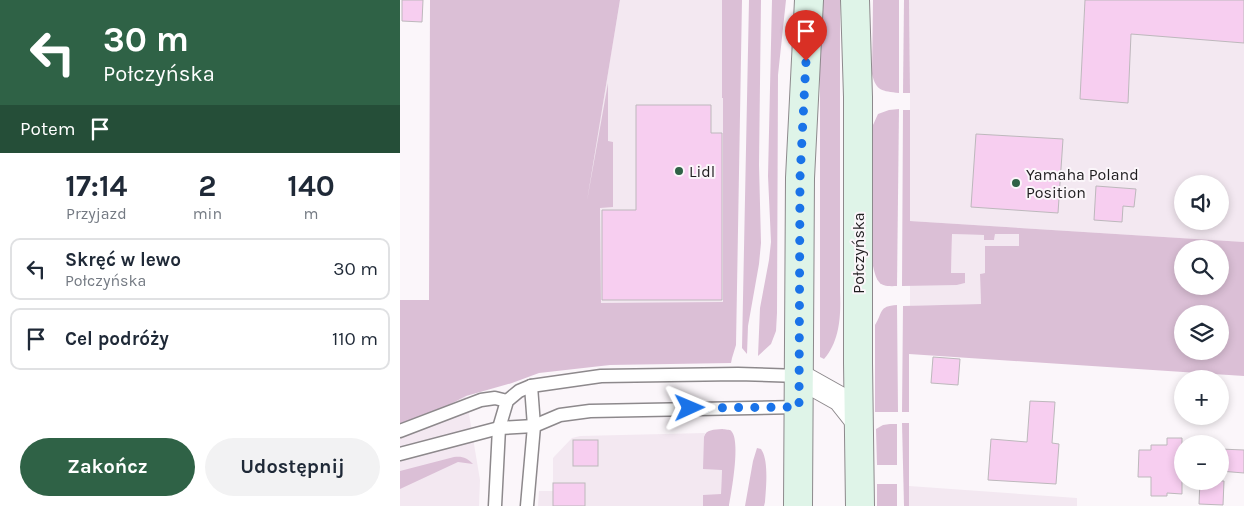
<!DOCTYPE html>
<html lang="pl">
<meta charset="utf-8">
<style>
:root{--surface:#fff;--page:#f2f2f3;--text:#1f2937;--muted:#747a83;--line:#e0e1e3;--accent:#2f6246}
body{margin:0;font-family:Karla,sans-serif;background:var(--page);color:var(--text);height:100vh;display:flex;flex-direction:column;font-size:19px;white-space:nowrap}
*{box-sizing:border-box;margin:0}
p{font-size:16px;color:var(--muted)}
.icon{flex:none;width:28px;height:28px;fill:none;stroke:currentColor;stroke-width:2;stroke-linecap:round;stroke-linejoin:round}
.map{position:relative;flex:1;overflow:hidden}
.panel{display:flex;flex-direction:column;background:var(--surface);width:400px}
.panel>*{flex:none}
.hud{background:#2f6246;color:#fff;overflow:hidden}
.buttons{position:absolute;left:774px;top:175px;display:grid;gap:10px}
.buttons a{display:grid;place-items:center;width:55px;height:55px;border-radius:50%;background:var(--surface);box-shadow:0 2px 8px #0003;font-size:25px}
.pin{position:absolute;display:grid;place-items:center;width:42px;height:42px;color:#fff;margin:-51px -21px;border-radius:50% 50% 50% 0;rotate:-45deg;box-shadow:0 0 5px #0007}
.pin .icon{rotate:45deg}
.me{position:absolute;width:55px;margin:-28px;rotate:89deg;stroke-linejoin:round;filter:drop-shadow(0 0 4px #0008)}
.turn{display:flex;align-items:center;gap:18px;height:105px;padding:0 20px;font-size:22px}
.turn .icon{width:65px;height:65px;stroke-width:2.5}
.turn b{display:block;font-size:35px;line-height:42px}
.then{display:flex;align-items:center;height:48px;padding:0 20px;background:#0003;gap:10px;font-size:19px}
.eta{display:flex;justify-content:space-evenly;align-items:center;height:85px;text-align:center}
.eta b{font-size:30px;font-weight:700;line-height:35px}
.button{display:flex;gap:10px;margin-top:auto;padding:10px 20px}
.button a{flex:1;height:58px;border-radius:30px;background:var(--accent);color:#fff;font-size:20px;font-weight:700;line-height:58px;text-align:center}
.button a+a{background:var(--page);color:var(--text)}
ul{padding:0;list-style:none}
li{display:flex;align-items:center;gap:15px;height:62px;margin:0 10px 8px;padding:0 10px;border:2px solid var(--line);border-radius:10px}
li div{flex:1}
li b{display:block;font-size:19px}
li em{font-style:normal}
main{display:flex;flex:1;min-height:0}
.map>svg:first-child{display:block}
</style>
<main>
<section class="panel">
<div class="hud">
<div class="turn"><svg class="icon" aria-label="left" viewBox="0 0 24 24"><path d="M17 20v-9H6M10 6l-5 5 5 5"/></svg><div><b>30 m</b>Połczyńska</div></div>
<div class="then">Potem<svg class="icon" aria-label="arrive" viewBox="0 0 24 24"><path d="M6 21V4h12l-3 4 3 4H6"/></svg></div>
</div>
<div class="eta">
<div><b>17:14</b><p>Przyjazd</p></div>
<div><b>2</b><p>min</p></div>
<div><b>140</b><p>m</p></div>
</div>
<ul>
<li><svg class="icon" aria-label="left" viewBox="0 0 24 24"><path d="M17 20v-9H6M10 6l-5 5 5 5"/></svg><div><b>Skręć w lewo</b><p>Połczyńska</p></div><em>30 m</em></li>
<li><svg class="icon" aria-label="arrive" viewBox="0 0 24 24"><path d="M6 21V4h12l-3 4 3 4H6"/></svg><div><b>Cel podróży</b></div><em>110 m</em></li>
</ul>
<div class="button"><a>Zakończ</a><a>Udostępnij</a></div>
</section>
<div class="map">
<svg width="844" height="506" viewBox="0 0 844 506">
<rect width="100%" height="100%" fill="#fbf6fa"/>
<g fill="#f3e8f1" fill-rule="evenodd">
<polygon points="220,0 325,0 324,350 169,308"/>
<path d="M509,0H844V242L510,221V87ZM782,184H820V221H782Z"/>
<polygon points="552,234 584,235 584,240 594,240 595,234 619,234 619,246 585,273 580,274 581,304 510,306 510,285 557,285 565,283 551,273"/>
<polygon points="66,396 80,480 79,506 0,506 0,426 43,408"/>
<polygon points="305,433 304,437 322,469 321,495 304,495 303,506 138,506 139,491 153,491 153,458 172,438 180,436"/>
<polygon points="509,486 677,498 677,506 509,506"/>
</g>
<g fill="#dbbfd6" fill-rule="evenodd">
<polygon points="30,0 220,0 187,201 208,83 208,141 213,142 213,207 200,208 201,303 323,302 323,98 322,98 322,0 342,0 336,345 332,358 331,363 210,365 139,373 112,383 66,396 43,408 0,426 0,300 29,300"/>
<polygon points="349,0 361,0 359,165 361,243 359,264 348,326 347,354 342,348"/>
<polygon points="372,0 386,0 378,75 377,313 376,331 371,344 358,356 360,308 369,260 371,242 368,176"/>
<path d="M420,0H440V292C441,315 440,341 424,359L420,357Z"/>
<path d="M473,0H499V93C482,91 476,91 472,74Z"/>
<polygon points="504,0 509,0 510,93 503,93"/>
<path d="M499,109L497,286C480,287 477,284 473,266V125L478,114L489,110Z"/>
<path d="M503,110H510V221L844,242V376L509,354V412H502L503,306L581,304L580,274L585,273V246H619V234H595L594,240H584V235L552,234L551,273H565V283L557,285L502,286ZM782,249H820V286H782ZM782,314H820V351H782Z"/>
<path d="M497,305L498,412H475V325C483,313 478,306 497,305Z"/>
<polygon points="502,423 509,423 509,506 504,506"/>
<polygon points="490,424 497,424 497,465 477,465 476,429 483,425"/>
<path d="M322,429C323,429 329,430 330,430C342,437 331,494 329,506H303V495L321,494L322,470L303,469L304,437C306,429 314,430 322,429Z"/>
<path d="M357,448L361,449C369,460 366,488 365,502L364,506H345L353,461Z"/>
<path d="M54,457C63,456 67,458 73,464L58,462L0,489V471Z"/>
<rect x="477" y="484" width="20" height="22"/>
</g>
<g fill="#f7cef0" stroke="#bdb8bc">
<polygon points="2,0 23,0 22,22 2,21"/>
<polygon points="685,0 844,0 844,43 731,34 728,103 680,99"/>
<polygon points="236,105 311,105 311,133 322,133 322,300 202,300 202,210 236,210"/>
<polygon points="576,134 663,139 658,213 571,207"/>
<polygon points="696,186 736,189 734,207 723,206 722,222 694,220"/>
<polygon points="533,357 560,359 558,385 531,383"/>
<polygon points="630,401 655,402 652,443 659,444 656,484 588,480 591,439 627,442"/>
<polygon points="767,438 782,438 782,494 767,493 767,496 751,496 751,477 738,477 739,450 751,450 751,445 767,445"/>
<rect x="173" y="440" width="25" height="26"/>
<polygon points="820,449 844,450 844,473 820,471"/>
<polygon points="800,481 824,481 823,505 799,504"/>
<rect x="153" y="483" width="32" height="23"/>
</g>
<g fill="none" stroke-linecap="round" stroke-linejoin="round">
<defs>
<g id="lane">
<polyline points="0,431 81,400 95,398 107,401"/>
<polyline points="0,454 99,428 134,426 160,415 190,411 399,407"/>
<polyline points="95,506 99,428 107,401 119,391 131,386 201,376 338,374 399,376"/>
<polyline points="127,506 134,426 131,386"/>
</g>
<polyline id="street" points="399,376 440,399 459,423"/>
<g id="secondary">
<polyline points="455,0 458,97 458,363 460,506"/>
<polyline points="398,506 400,178 409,0"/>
</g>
</defs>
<use href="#lane" stroke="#8d898c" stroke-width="15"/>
<use href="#street" stroke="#8d898c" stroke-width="26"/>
<use href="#secondary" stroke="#8d898c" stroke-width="30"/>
<use href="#lane" stroke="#fff" stroke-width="12"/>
<use href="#street" stroke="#fff" stroke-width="24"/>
<use href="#secondary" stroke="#dff4e8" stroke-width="28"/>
</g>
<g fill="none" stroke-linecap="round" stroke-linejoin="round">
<polyline stroke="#1a73e8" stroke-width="9" stroke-dasharray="0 16.2" points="290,408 399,407 400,178 406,61"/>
</g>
<g fill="#2f6246" stroke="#fbf6fa" stroke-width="2">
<circle cx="279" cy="171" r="5"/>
<circle cx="616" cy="183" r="5"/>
</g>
<g text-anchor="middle" stroke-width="4" stroke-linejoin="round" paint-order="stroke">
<g font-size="16" fill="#1f1d1f" stroke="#fbf6fa" text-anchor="start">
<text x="289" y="177">Lidl</text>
<text x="626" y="180">Yamaha Poland<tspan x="626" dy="18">Position</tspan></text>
</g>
<g font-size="16" fill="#1f1d1f" stroke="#fbf6fa">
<text transform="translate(458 253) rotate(-90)" y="6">Połczyńska</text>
</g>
</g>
</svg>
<div class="buttons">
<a><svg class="icon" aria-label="sound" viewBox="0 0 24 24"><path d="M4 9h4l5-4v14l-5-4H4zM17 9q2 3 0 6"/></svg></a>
<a><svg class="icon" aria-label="search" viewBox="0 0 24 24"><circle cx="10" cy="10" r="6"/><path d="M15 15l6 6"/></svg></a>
<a><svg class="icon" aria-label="layers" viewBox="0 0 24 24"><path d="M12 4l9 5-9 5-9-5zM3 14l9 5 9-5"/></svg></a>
<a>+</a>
<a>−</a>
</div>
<div class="pin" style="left:406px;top:61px;background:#d93025"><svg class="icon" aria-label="arrive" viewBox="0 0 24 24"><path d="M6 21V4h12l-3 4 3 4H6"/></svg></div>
<svg class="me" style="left:290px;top:408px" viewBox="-20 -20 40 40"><path d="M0-17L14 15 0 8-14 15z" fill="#1a73e8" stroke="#fff" stroke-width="4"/></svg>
</div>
</main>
